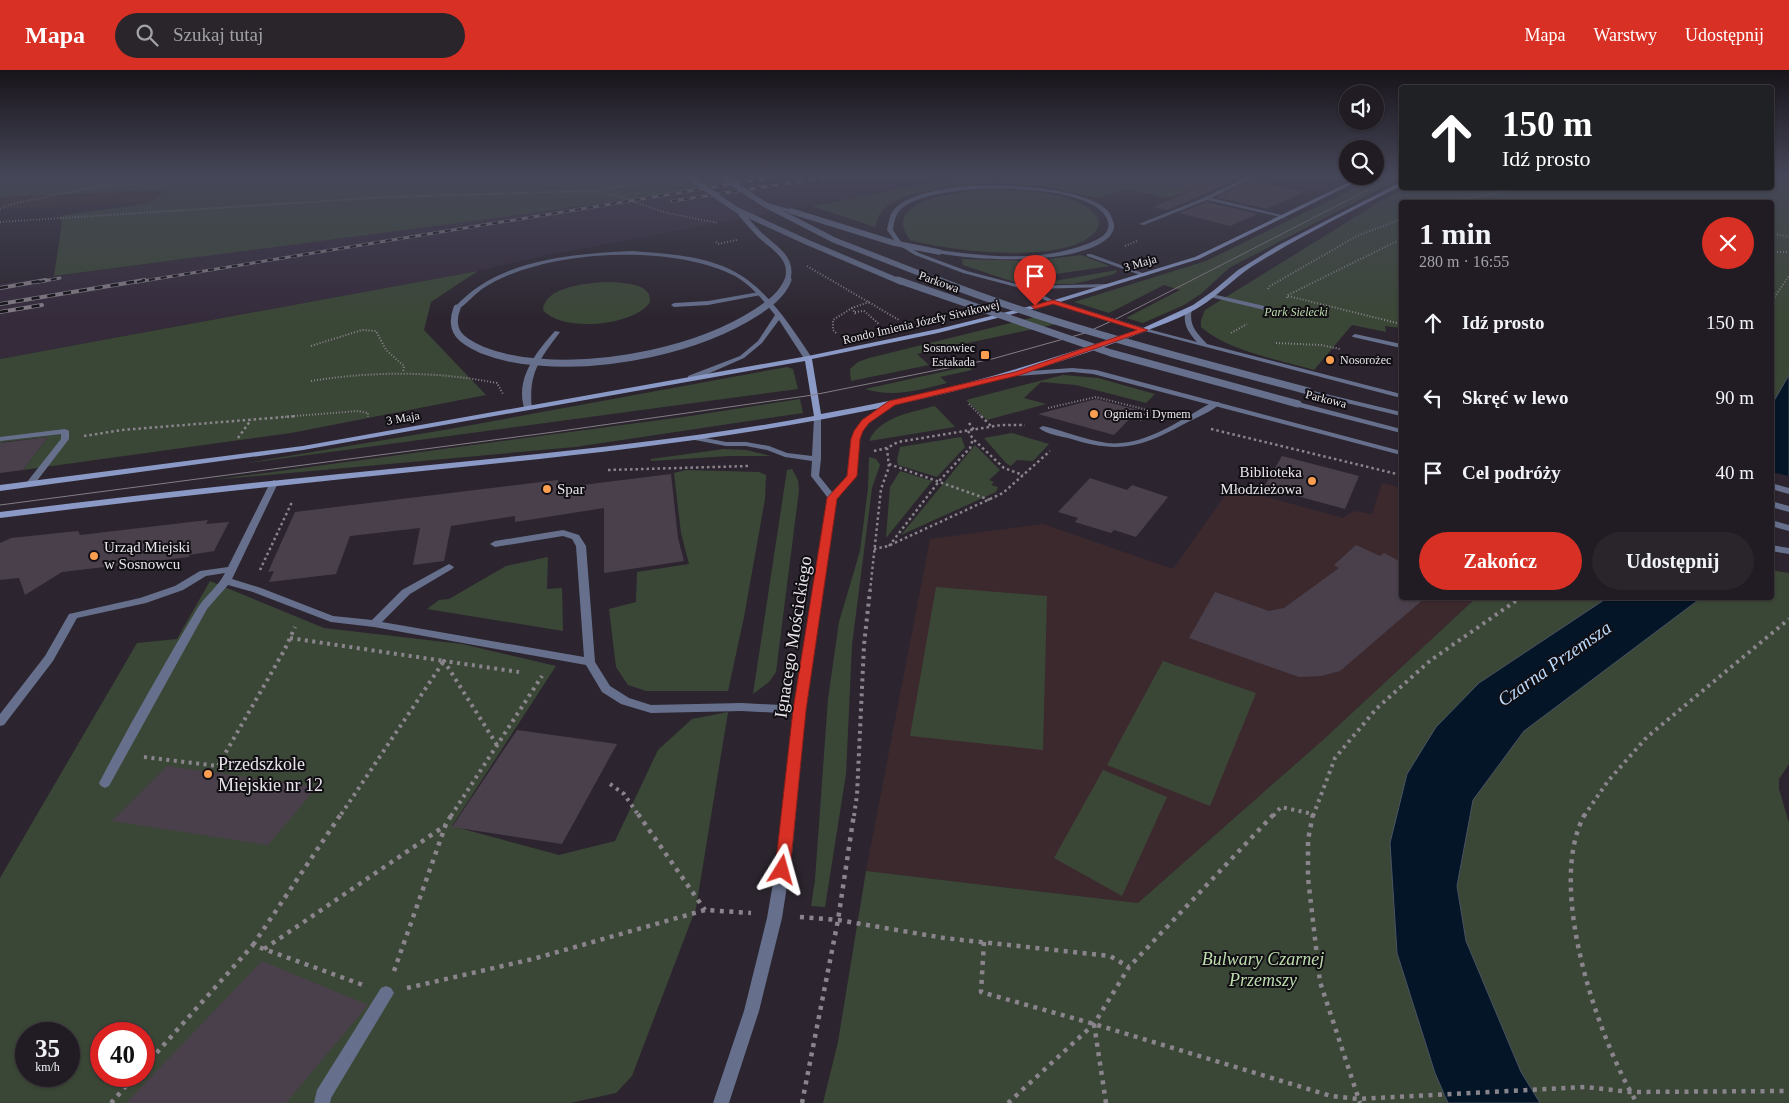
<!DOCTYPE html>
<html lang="pl">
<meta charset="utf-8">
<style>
:root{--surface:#211c23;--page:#29252b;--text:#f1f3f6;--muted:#a2a1a6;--line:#3e3a41;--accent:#d93025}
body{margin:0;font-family:Georgia,serif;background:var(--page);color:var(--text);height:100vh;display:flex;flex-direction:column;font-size:19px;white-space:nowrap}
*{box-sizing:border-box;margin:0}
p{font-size:16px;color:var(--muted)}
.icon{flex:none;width:28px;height:28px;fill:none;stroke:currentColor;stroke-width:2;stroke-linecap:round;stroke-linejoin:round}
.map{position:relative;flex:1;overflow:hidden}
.drawer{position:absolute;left:1399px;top:130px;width:375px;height:400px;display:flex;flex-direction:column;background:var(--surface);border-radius:5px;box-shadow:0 1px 4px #0004,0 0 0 1px var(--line)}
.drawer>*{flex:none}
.top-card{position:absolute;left:1399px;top:15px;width:375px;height:105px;border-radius:5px;box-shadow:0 1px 4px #0004,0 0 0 1px var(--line);background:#202124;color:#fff;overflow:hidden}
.tools{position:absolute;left:1339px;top:15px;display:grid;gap:10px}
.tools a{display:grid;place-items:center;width:45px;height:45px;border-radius:50%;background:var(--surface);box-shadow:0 1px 4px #0004,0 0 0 1px var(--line);font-size:25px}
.speed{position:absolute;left:15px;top:952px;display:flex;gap:10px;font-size:25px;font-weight:700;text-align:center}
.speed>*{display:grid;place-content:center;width:65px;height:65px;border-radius:50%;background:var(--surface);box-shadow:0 1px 4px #0004,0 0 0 1px var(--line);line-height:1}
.speed small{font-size:12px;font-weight:400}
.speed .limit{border:8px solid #d22;background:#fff;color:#111}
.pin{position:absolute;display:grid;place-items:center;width:42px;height:42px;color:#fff;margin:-51px -21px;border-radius:50% 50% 50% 0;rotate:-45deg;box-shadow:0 0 5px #0007}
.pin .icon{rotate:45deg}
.me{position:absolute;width:55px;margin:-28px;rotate:8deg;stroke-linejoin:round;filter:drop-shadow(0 0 4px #0008)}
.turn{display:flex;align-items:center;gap:18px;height:105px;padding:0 20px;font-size:22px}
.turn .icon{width:65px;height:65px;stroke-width:2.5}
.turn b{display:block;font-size:35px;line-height:42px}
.round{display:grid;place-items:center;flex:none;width:52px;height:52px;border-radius:26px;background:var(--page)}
.head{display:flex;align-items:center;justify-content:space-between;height:85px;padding:0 20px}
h1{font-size:30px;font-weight:600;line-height:38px}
.button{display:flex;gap:10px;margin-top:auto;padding:10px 20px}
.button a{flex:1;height:58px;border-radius:30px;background:var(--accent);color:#fff;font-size:20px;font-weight:600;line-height:58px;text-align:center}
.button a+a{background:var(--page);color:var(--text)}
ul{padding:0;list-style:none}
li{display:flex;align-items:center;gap:15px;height:75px;padding:0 20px}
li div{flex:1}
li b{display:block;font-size:19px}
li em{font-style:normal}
header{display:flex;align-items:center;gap:30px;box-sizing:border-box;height:70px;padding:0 25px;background:var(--accent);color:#fff}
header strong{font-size:24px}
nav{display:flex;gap:28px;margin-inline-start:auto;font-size:18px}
.search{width:350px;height:45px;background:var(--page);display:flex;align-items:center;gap:12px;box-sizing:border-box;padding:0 18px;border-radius:28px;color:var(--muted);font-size:19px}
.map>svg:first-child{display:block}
</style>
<header>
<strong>Mapa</strong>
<div class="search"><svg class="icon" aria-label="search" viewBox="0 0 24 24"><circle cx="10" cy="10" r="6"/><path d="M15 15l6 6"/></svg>Szukaj tutaj</div>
<nav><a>Mapa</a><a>Warstwy</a><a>Udostępnij</a></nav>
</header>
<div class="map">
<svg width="1789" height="1033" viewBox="0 0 1789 1033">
<rect width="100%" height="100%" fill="#2c252f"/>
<polygon fill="#352b3b" points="797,105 971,105 543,186 478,201 0,289 0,214"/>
<polygon fill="#3d2a26" points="167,120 149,133 0,139 0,127"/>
<polygon fill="#3c292e" points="1382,413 1401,418 1401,528 1476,528 1324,669 1138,833 866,801 930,469 1043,454 1173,499 1231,417 1343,448 1354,441 1372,444"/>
<g fill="#3b4736" fill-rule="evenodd">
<polygon points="0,105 797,105 503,147 54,206 62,152 59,146 149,133 166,120 0,127"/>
<polygon points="971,105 1211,105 1179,118 1189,121 1168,128 1128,119 1097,128 1043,116 995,113 950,116 913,124 899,129 887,136 879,145 875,157 812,136"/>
<polygon points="1382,105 1401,105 1401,108 1229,198 1202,223 1184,235 1143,253 1126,248 1180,220 1164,215 1109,243 1074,232 1206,191"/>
<path d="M1771,105H1789V305L1771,336V132H1401V258L1385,256L1386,262L1352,255L1314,300C1278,289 1230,282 1201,257V250L1205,240L1381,131L1407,118H1771Z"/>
<path d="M985,120C1014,120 1080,120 1097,147C1101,153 1098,160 1093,164C1061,195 950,181 910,170C879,129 962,122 985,120Z"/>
<polygon points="1081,185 1110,196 1036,207 1017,213 963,195 962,189 1032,191"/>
<polygon points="1117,200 1116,203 1111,205 1074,214 1037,214"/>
<polygon points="478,201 431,232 424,260 486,325 291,363 23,400 48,367 3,372 0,375 0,289"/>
<path d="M610,212C624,213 652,213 650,232C635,256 562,263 543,240C544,216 592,212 610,212Z"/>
<polygon points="1035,247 1057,254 917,284 929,295 851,311 850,299 858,292 869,288"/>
<path d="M969,296L972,300L940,307L947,313C920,320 893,328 865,319Z"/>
<polygon points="787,297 793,299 798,319 241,394 450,359"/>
<polygon points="1063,305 1098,308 1155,324 1146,333 1076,315 1041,312 1024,328 1046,334 987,350 966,330"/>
<polygon points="800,329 803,343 575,377 212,410 690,346"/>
<path d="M935,336L955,357L869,371C879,347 912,342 935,336Z"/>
<polygon points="1012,363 1049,374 1033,391 1017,390 1011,396 1006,393 984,368"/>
<polygon points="961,367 965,377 937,407 898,395 897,390 900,377"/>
<polygon points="975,375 1000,400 989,410 994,412 991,415 998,417 996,422 901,465"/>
<polygon points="724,379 746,380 771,386 729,386 651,391 651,389"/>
<polygon points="869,387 876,389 880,395 872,418 852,575 846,704 825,837 811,836 815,810 828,629 839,552 860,481 868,419"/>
<polygon points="792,399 798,410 799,420 776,602 769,612 753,624 787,400"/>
<polygon points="686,400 759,402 766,405 765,429 744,547 728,621 646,621 628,615 616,597 609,539 636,532 637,502 689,494 681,463 674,403"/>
<polygon points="900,401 932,411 886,468 890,417"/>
<polygon points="548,487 547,519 562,518 563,561 427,539 439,530 449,529 506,496"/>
<polygon points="1771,500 1789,503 1789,694 1779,709 1779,719 1789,753 1789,1033 1540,1033 1521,1002 1466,871 1457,816 1473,730 1524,661 1701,528 1771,528"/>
<path d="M210,511L324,558L462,574L556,596L452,756L559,785L615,771L658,680L692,649L728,642L696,838L632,1006L616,1023L570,1033H0V808L137,573L177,569ZM26,964H69V1006H26ZM101,964H144V1006H101Z"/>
<polygon points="936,517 1047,526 1043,680 910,666"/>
<polygon points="1476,528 1607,528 1479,613 1397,883 1435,1003 1448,1033 823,1033 838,972 866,801 1138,833 1324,669"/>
<polygon points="1163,591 1256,623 1210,736 1107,695"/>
<polygon points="1103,700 1167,727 1122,826 1054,788"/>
</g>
<g fill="#041527" stroke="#495362">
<polygon points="1789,305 1789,414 1771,446 1771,336"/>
<polygon points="1607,528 1701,528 1524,661 1473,730 1457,816 1466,871 1521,1002 1540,1033 1448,1033 1435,1003 1397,883 1390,773 1407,704 1436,657 1479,613"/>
</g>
<polygon fill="#2c252f" points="1771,402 1789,406 1789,419 1771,449"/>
<g fill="#4a404b">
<polygon points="1168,105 1233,105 1242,107 1168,140 1153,137 1191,121 1167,115"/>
<polygon points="1252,110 1304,122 1266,139 1216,127"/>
<polygon points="1207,132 1257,144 1230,156 1179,143"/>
<polygon points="1096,329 1138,340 1114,365 1038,344"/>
<polygon points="48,367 23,400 0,403 0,373"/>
<polygon points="1282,386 1359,406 1345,439 1264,417"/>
<polygon points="671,404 678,468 684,491 604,503 604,438 515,452 515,446 451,456 444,491 413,495 420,458 350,466 336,504 269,512 274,501 268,502 295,442 558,410 558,418"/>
<polygon points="1090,408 1127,420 1132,415 1168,427 1136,467 1114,460 1111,463 1075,452 1078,448 1058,442"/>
<polygon points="208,450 206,454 229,452 214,481 189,485 189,487 62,502 25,525 19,508 0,510 0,473 11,468 78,461 80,465"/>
<polygon points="1356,475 1380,486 1384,483 1401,492 1401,528 1425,528 1340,601 1321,606 1299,607 1189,568 1215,522 1269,541 1284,538 1339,498 1334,495"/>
<polygon points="517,660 617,674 562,774 452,757"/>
<polygon points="167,696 317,717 268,775 112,751"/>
<polygon points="262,891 368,935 286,1033 126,1033"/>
</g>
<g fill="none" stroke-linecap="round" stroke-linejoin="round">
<g stroke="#8a858d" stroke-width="2" stroke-dasharray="1 2" stroke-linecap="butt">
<polyline points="0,108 64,105"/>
<polyline points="1273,111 1286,105"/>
<polyline points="594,121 620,127 667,143 718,153"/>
<polyline points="1450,132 1521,118"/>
<polyline points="0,139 12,134 99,116 253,105"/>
<polyline points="0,152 387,127 591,121 667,109"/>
<polyline points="1771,163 1789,167"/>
<polyline points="716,172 718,174 737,170"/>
<polyline points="1125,176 1137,171"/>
<polyline points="1771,182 1789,182"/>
<polyline points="807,196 899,250"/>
<polyline points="1268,219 1270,216 1357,166 1401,149"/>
<polyline points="1288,226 1401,254"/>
<polyline points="1287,228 1288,225 1401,169"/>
<polyline points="1771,232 1789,206"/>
<polyline points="852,238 856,245"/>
<polyline points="855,242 864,241 879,254"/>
<polyline points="836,263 833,260 833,250 852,238 869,232"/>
<polyline points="1231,263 1247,254"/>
<polyline points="1276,273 1321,275 1340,279"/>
<polyline points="311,276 362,260 376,261 386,280 404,296 403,302"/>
<path d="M311,311C374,301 434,301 497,313L503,324"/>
<polyline points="969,334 982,347"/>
<polyline points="1048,338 1096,327 1147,340"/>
<polyline points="282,347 358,341 368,343 368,347"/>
<polyline points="1142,347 1147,340 1158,341"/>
</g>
<g stroke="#8a858d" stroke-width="2.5" stroke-dasharray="2.5 3" stroke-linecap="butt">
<polyline points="981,346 991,356"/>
<polyline points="1140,350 1143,346"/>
<polyline points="969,353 974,360"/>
<polyline points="1211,359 1401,405"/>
<polyline points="968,361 973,369 1004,398 1023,405"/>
<polyline points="84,366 122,360 297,346"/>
<polyline points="238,368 251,350"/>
<polyline points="874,381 887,378 898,372 1001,355 1025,355"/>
<polyline points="889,394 990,430"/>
<polyline points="608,400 749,396"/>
<polyline points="889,476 940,410 970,378 973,369"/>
<polyline points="874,479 888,476 1003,423 1050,381"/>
<polyline points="260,500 292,432"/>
<polyline points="870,521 881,419 889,397 887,378"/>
</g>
<g stroke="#8a858d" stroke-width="4" stroke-dasharray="3 4.5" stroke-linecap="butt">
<polyline points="290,568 444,591 340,746"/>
<polyline points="497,675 444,591 519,602"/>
<polyline points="144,687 218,696 285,579 295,557"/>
<polyline points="610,714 624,724 639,746"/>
<polyline points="451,746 542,606"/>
<polyline points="854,746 857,725 864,575 870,520"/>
<polyline points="1273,746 1281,737 1313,744"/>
<polyline points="1313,746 1335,688 1377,638 1431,590 1520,528"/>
<polyline points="1584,746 1608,711 1647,667 1789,549"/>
</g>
<g stroke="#8a858d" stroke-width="4.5" stroke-dasharray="4 5.5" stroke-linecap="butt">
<polyline points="638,744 705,840"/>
<polyline points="1313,744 1308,770 1308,808 1320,912 1360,1033"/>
<path d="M1585,744C1545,815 1598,968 1637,1033"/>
<polyline points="800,847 838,850 944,868 1110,886 1129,897"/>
<polyline points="984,872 981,922 1094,954 1331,1026 1358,1029 1586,1017 1630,1022 1789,1021"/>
<polyline points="253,875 341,744"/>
<polyline points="264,879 446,755"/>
<polyline points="394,901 446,754 452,744"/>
<polyline points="407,918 533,889 705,840 751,843"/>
<polyline points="1094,954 1106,1033"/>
<polyline points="144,997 253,875 363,915"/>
<polyline points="111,1033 135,1006"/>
<polyline points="802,1033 838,850 854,744"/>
<polyline points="1008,1033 1094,954 1129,897 1274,744"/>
</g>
<g fill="#66708d" fill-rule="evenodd">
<polygon points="1251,105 1258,105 1211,128 1285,146 1285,148 1207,130 1144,155 1139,154 1201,129"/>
<polygon points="1087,184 1091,184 1148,205 1143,206 1087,186"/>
<polygon points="759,222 762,224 761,225 708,235 674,237 671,235 674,233 708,231"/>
<polygon points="1212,224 1273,238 1276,240 1273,242 1210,227 1210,225"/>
<path d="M555,261L560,262C540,289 528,303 532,338L528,340H525C514,310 536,282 555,261Z"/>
<polygon points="1355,264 1401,274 1401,278 1353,267 1352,266"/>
<path d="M1213,332H1219L1220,334C1211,342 1197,347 1186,353C1140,378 1119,384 1068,368C1059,366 1046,364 1039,358L1043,356C1064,361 1085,370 1107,373C1145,377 1181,349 1213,332Z"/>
<polygon points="65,359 69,361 69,369 33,416 27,416 26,414 27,412 61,369 61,364 0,371 0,367"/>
<path d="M274,410L278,413L232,509L261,518L333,546L372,550L402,520L449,494L454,497L452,499L410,524L382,552L584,587L576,476L572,469L563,466L495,477L490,474L495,471L563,460L579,465L586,476L595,592L610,616L629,628L651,635L742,633L800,636L804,637L806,640L804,643L800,644L742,641L651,643L621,634L602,622L586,595L374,557L331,552L253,522L228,515L207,539L109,716L105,718L101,716L99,713C130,654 163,596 197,539C205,526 218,517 225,503L206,506L183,520L146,533L77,548L53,591L4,655L0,656V644L45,586L69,544L140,528L175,516L200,501L228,497L270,413Z"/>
<polygon points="386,916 391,918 394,923 331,1028 330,1033 314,1033 317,1020 381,918"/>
</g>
<g fill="#66708d" fill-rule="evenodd">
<path d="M986,115C1017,116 1085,118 1108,141C1110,143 1112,148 1113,151C1116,157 1113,163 1108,168C1076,196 978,191 937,183V181L939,180C991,187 1047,193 1096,170C1108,165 1113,155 1104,144C1079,111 932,111 901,139C895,145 894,152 893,160L901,172L919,183L967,201L1024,216L1107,214L1109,215V217L1031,219L1056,232L1051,233L1020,218L963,203L915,185L897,174L887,160C888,155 889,149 891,144C904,120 962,116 986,115Z"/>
<polygon points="764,132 793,140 794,141 791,143 762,135"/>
<path d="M632,181C671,184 717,186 749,211C775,231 794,261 812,288L805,290L779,250L762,273L744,288L694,310H688V306L740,286L758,271L775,245C764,231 751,215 735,206C672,173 541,179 482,219C474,225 467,233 459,239L454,238C498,189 571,184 632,181Z"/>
<path d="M1189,237L1192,239C1188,255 1197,263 1207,274L1401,324V328L1141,260L1144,258L1197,272C1188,262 1182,253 1186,239Z"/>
<polygon points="1072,298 1096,300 1401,381 1401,385 1093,304 1072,302 1017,306 1013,304 1017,302"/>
<polygon points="1305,319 1401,342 1401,346 1305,323"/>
<polygon points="889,331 892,331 896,333 868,354 862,361 859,369 856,406 836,429 808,614 792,784 782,848 759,941 729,1033 713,1033 744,941 767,848 778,784 797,614 828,428 811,406 812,391 785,387 767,380 746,376 726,376 695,370 691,368 695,366 726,372 746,372 769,376 787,383 812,386 814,348 818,346 821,346 821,389 819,406 832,422 848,406 851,369 854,361 862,350"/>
<polygon points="1295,332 1298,332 1401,359 1401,363 1295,336"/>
<polygon points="1771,413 1789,418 1789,424 1771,419"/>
<polygon points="1771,431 1789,436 1789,442 1771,437"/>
<polygon points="1771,450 1789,455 1789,461 1771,456"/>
<polygon points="1771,475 1789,478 1789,484 1771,481"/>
</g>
<path fill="#8a99c6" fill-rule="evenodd" d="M1362,106H1368L1199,189L1060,232L1143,258L1193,235L1213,221L1238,200L1277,176L1399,113H1401V116C1353,140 1305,164 1259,192C1240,203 1225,219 1207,232C1193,242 1177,249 1161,255C939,345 689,374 452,398C301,413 150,429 0,448V442C143,424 286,409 430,395C558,382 687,370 814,346L805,291L303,380L0,421V415L303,376L808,286L938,259L1051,231L1195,187ZM1053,234L1137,260C1081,279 1026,297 970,312C921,325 871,335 821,344L812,289L938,263Z"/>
<polyline stroke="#837d85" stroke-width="1" points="0,435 554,362 813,325 992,289 1085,263 1114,250 1397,105"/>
<defs>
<g id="rail-far1">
<polyline points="672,131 843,105"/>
<polyline points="39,212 60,208"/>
<polyline points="137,212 787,105"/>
</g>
<g id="rail">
<polyline points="0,218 46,210"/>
<polyline points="0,234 145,210"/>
<polyline points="0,242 42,235"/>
</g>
</defs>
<use href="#rail-far1" stroke="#837d85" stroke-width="3"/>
<use href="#rail" stroke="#837d85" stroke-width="4"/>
<use href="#rail-far1" stroke="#120f14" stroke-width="2" stroke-dasharray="6" stroke-linecap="butt"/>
<use href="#rail" stroke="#120f14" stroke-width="2.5" stroke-dasharray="8" stroke-linecap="butt"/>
<g stroke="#66708d" stroke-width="5.5">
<polyline points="686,105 737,140 809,173 901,212"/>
<polyline points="720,105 764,134 834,170 942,212"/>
<polyline points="791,141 894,173 939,182"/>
<path d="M741,144C747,151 753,158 760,165C774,178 795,188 787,212"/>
</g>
<g stroke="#66708d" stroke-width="7">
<polyline points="898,210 1111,283 1298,334"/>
<path d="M938,210C1058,257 1184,288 1308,321"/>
<path d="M457,238C448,262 462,271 482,280C500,287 518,291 538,292C607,298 698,280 757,242C769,234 782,225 788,210"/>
</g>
</g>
<linearGradient id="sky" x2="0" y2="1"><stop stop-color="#18141a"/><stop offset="0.42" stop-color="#454658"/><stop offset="1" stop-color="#454658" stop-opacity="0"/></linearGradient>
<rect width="1789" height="250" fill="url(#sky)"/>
<polygon fill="#d93025" stroke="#8d1f18" points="1053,230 1148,260 1020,305 895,335 869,353 863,361 860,369 857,406 837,429 806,640 790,800 788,804 782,806 777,804 775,800 793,640 827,428 847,406 851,369 854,361 862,350 889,331 1015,302 1137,260 1053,234 1035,239 1031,236"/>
<g fill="#fb9e50" stroke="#120f14" stroke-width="2">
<rect x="980" y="280" width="10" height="10" rx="2.5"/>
<circle cx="1330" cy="290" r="5"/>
<circle cx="1094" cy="344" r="5"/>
<circle cx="1312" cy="411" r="5"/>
<circle cx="547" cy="419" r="5"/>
<circle cx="94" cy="486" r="5"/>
<circle cx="208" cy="704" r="5"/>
</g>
<g text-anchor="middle" stroke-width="4" stroke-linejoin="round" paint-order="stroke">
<g font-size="12" fill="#e9e5eb" stroke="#120f14">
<text transform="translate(1140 193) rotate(-16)" y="4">3 Maja</text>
<text transform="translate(939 212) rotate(20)" y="4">Parkowa</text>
<text transform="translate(921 252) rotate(-13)" y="4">Rondo Imienia Józefy Siwikowej</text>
<text transform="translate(1326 329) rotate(14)" y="4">Parkowa</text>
<text transform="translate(403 348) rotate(-10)" y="4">3 Maja</text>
</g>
<g font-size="12" font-style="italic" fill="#bdddad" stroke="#120f14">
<text x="1296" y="246">Park Sielecki</text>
</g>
<g font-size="12" fill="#e9e5eb" stroke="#120f14" text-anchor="start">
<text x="975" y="282" text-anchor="end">Sosnowiec<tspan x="975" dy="14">Estakada</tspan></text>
<text x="1340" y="294">Nosorożec</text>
<text x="1104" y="348">Ogniem i Dymem</text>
</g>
<g font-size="15" fill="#e9e5eb" stroke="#120f14" text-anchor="start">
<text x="1302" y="407" text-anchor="end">Biblioteka<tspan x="1302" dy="17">Młodzieżowa</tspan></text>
<text x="557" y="424">Spar</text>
<text x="104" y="482">Urząd Miejski<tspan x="104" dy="17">w Sosnowcu</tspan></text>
</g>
<g font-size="18" fill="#e9e5eb" stroke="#120f14">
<text transform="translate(793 567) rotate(-81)" y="6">Ignacego Mościckiego</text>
</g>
<g font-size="18" fill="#e9e5eb" stroke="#120f14" text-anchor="start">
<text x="218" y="700">Przedszkole<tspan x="218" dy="21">Miejskie nr 12</tspan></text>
</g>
<g font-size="18" font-style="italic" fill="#bdddad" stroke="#120f14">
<text x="1263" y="895">Bulwary Czarnej<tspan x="1263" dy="21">Przemszy</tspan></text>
</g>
<g font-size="19" font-style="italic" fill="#bbdbfd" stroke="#120f14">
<text transform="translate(1554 593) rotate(-35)" y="7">Czarna Przemsza</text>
</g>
</g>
</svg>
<div class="tools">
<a><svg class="icon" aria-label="sound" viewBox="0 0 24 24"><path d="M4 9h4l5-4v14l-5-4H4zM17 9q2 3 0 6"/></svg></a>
<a><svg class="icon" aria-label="search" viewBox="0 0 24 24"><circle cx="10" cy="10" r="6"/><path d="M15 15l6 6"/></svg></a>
</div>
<div class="speed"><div>35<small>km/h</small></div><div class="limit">40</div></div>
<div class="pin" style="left:1035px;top:236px;background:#d93025"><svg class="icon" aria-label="arrive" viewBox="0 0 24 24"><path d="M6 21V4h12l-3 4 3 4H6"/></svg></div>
<svg class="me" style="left:782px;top:800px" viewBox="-20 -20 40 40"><path d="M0-17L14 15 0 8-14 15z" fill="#d93025" stroke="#fff" stroke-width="4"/></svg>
<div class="top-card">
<div class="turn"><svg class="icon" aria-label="ahead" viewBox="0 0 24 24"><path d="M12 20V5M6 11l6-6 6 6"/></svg><div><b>150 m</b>Idź prosto</div></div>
</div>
<section class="drawer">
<div class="head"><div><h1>1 min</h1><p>280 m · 16:55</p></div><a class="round" style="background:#d93025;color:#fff"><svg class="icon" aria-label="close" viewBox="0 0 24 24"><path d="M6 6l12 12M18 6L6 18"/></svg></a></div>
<ul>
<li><svg class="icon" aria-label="ahead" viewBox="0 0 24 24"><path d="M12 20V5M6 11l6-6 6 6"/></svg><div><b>Idź prosto</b></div><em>150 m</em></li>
<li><svg class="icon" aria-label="left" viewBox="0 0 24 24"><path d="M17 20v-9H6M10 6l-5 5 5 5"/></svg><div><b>Skręć w lewo</b></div><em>90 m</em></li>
<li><svg class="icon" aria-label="arrive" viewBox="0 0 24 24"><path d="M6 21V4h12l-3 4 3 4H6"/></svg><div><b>Cel podróży</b></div><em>40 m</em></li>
</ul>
<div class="button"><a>Zakończ</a><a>Udostępnij</a></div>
</section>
</div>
